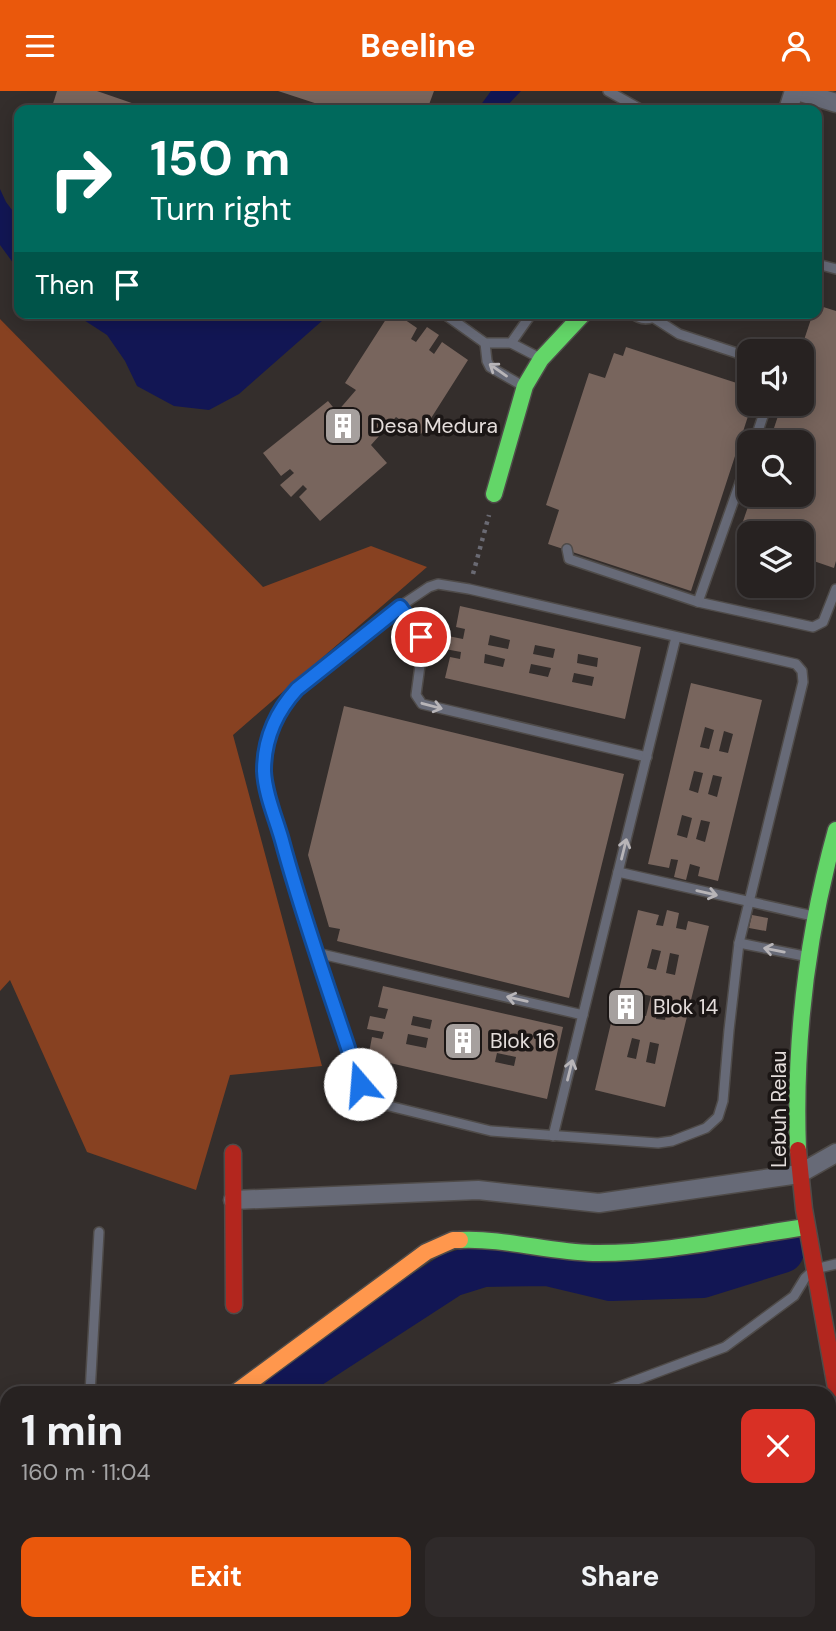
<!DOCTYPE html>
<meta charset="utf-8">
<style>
:root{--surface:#272221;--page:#2f2a2a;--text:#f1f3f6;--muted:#a4a4a5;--line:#433f3f;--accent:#ea580c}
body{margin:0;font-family:"DM Sans",sans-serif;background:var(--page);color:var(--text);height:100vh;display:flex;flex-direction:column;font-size:26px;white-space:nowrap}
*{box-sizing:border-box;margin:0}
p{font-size:23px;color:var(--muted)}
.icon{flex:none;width:38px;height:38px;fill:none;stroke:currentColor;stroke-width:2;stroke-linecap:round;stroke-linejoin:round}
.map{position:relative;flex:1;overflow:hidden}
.details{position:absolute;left:0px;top:1295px;width:836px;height:245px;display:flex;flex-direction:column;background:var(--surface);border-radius:21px 21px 0 0;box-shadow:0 4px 18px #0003,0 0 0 2px var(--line)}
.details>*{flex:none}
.top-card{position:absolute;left:14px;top:14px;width:808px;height:214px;border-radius:14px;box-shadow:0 4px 18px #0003,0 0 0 2px var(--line);background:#00695c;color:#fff;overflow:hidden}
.controls{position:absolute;left:737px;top:248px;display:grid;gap:14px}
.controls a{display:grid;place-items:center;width:77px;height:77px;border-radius:14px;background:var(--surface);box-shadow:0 4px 18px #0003,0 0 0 2px var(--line);font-size:35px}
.pin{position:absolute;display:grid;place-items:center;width:60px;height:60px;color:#fff;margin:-30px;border:4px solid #fff;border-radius:50%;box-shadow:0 2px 7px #0007}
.me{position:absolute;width:77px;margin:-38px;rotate:342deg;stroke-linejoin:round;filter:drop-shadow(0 0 5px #0008)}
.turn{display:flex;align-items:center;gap:24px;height:147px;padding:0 21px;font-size:32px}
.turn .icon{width:91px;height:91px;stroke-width:2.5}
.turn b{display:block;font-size:49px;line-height:60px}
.then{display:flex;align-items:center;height:66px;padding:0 21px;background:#0003;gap:14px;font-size:26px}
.round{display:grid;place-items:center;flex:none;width:74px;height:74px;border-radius:14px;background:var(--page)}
.head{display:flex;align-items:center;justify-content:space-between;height:119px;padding:0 21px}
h1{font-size:42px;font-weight:700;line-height:52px}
.cta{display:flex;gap:14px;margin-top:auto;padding:14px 21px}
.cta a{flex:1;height:80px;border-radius:14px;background:var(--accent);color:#fff;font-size:28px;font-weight:700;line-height:80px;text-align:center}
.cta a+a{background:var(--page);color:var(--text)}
header{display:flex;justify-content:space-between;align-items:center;height:91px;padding:0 21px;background:var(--accent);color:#fff;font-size:32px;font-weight:700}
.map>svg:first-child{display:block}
</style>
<header><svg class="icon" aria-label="menu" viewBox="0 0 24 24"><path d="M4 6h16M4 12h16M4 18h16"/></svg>Beeline<svg class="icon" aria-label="person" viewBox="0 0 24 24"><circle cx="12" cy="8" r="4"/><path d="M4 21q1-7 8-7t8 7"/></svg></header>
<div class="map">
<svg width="836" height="1540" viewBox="0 0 836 1540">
<rect width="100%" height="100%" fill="#342e2c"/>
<polygon fill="#874121" points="0,228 263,496 371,455 427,476 233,644 322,975 230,984 196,1099 87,1061 10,889 0,900"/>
<g fill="#121654">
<polygon points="491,0 521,0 503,19 477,19"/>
<polygon points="0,98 6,111 19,128 19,180 0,154"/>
<polygon points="73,222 331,222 239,303 209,319 174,315 137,295 125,270 107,244"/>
</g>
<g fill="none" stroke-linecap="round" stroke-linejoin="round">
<g stroke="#121654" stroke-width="44">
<polyline points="285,1302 303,1280 451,1184 483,1174 548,1173 611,1188 702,1185 782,1160"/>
<polyline points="84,1540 90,1533"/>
</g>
</g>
<g fill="#78655d" fill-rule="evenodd">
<polygon points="57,0 97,0 152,19 51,19"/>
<polygon points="278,0 434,0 427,19 336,19"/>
<polygon points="817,214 836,220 836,470 834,477 802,466 802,443 749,443 749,445 739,442 752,404 802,404 802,352 769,352 782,313 802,313 800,261 813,222 817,222"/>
<polygon points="390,222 395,222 417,237 411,248 416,251 427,236 439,244 429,259 434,263 442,251 468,269 421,343 396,326 371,354 387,372 320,430 299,406 307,398 303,394 291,406 280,394 294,382 290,378 281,385 263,362 328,310 337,321 356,299 345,292"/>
<polygon points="626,256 749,296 749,313 752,313 691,500 548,453 559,419 546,414 589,282 605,287 614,262 623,265"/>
<path d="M460,515L641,556L625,628L445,587L450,566L460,568L461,561L445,558L448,545L463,548L465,538L456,536ZM490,544L510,549L508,558L488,554ZM535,554L555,558L553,567L533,563ZM485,563L505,568L503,576L484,572ZM578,563L598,567L597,576L577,572ZM531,573L551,577L548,586L529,582ZM574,582L594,586L592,595L572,591Z"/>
<path d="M691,592L762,609L718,790L698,785L700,776L690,773L686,789L674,786L678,769L671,768L669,777L648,773ZM705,636L714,639L709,658L700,656ZM724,640L733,643L728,662L719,660ZM694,680L703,682L698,702L689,699ZM713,684L722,686L717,706L708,703ZM682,724L692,727L687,747L677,744ZM701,729L710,731L705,751L696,748Z"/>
<polygon points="344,615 624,683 569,907 337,850 340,838 329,836 308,764"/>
<path d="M638,819L659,824L656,834L663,835L667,819L679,822L676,837L686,839L688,830L709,835L665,1016L595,999ZM652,858L661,860L656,879L647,877ZM670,862L679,864L675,884L666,882ZM642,903L651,905L646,925L637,923ZM660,908L669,910L665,929L656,928ZM632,947L640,949L636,968L627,966ZM650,951L659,953L655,973L646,971Z"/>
<polygon points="752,824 768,827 766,840 749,837"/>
<path d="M383,895L563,936L547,1008L368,967L372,946L382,948L384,941L367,938L370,925L385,928L388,918L378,916ZM413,925L432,929L430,938L411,934ZM458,934L477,938L476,947L456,943ZM408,943L428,947L426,957L406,953ZM501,943L521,947L519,957L499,953ZM453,953L473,957L471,966L452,962ZM497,962L516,966L514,975L495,971Z"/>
</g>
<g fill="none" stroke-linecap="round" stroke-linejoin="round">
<defs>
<g id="lane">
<polyline points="608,0 642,19"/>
<polyline points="817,173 836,178"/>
<polyline points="443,222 485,252 511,252 532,222"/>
<path d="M632,222C642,231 651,229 661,222"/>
<polyline points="654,227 679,243 749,266"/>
<polyline points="485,252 487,270 490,276 523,295"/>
<polyline points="511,252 540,267"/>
<polyline points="754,352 767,313"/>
<polyline points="567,458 569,468 698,511 813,536 823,531 836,498"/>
<path d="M438,493L469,498L796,573L802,580L803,591L739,852L729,939L723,1010L718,1026L706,1037L672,1050L658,1052L491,1040L385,1014L369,1005L360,993C334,915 307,837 284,758C277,734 265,706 264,680C264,649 277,621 297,598L399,516L429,496Z"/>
<polyline points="698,511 749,366"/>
<polyline points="399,516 423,552 416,604 422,613 647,666"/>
<polyline points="618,781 813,825"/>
<polyline points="739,852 804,865"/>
<polyline points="317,862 583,924"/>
<polyline points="553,1045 676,546"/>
<polyline points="90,1302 99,1141"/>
<polyline points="608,1302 610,1299 725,1256 794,1205 805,1187 815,1178 836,1173"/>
<polyline points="717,1533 717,1540"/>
</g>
<g id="street">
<polyline points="797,0 836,12"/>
<polyline points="788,19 794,0"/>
<polyline points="233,1109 478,1099 599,1112 799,1083 836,1062"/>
<polyline points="0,1510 7,1503"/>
<polyline points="240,1533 242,1540"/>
</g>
<g id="fast">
<polyline points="494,403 525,295 541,268 584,222"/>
<path d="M798,1059C794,950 807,843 836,739"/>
<path d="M460,1149C505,1147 548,1161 593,1162C664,1163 736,1146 806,1136"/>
</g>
<polyline id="slow" points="235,1302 426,1161 453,1149 460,1149"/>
<g id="jam">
<polyline points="798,1059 804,1118 836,1297"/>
<polyline points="233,1062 234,1214"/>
</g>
</defs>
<use href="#lane" stroke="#4f4b49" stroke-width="12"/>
<use href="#street" stroke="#4f4b49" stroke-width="21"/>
<use href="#fast" stroke="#4f4b49" stroke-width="19"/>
<use href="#slow" stroke="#4f4b49" stroke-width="19"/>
<use href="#jam" stroke="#4f4b49" stroke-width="19"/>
<polyline stroke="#6a6a73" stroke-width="4.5" stroke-dasharray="3.5 5" stroke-linecap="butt" points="473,483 489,424"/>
<use href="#lane" stroke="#676a77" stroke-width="9"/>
<use href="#street" stroke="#676a77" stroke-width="18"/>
<use href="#fast" stroke="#63d668" stroke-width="16"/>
<use href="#slow" stroke="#ff974d" stroke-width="16"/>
<use href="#jam" stroke="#b3261e" stroke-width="16"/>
</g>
<defs><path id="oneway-shaft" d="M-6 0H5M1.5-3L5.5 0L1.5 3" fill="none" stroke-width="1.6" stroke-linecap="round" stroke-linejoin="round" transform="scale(1.75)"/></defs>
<g stroke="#b8b5b8">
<use href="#oneway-shaft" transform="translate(498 279) rotate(-145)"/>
<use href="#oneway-shaft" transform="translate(432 615) rotate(15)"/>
<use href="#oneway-shaft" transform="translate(624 758) rotate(-76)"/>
<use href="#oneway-shaft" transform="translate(707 802) rotate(13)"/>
<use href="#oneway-shaft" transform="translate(774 859) rotate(-169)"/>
<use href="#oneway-shaft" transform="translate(517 908) rotate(-167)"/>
<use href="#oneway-shaft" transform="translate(570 979) rotate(-76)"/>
</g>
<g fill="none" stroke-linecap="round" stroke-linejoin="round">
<defs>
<path id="route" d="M360,993C334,913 305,834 283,753C277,730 265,704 264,680C264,648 276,621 297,598L400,516L421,546"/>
</defs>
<use href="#route" stroke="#114b97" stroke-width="18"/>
<use href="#route" stroke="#1a73e8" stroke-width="12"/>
</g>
<defs>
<symbol id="building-square" viewBox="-11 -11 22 22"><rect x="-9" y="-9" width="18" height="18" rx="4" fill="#a6a09e" stroke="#1b1615"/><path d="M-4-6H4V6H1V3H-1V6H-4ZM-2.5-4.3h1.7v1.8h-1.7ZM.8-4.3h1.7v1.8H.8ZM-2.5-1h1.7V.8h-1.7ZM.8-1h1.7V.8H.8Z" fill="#fff"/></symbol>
</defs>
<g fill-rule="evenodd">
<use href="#building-square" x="321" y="313" width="44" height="44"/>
<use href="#building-square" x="604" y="894" width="44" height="44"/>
<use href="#building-square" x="441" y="928" width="44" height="44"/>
</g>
<g text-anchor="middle" stroke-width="7" stroke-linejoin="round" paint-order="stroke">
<g font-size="21" fill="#e4dddb" stroke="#1b1615" text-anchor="start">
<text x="370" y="342">Desa Medura</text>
<text x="653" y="923">Blok 14</text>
<text x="490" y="957">Blok 16</text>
</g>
<g font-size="21" fill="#e4dddb" stroke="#1b1615">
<text transform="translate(779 1018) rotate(-90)" y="7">Lebuh Relau</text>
</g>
</g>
</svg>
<div class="controls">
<a><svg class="icon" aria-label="sound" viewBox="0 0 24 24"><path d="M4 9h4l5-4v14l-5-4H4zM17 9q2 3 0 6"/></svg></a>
<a><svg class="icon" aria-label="search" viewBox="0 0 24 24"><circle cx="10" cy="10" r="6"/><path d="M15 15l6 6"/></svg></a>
<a><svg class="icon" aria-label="layers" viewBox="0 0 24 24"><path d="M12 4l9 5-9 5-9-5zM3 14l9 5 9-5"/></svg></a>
</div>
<div class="pin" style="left:421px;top:546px;background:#d93025"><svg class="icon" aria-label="arrive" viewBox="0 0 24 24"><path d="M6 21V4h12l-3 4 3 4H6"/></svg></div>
<svg class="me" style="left:360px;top:993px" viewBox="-20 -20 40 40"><circle r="19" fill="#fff"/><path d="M0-13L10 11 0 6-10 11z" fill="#1a73e8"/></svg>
<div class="top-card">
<div class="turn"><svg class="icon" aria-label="right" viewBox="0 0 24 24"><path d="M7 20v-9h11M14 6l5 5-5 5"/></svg><div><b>150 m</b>Turn right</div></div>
<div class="then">Then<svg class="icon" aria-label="arrive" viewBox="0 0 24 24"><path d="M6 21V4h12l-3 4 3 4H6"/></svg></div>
</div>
<section class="details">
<div class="head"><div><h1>1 min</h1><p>160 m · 11:04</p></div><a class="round" style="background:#d93025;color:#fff"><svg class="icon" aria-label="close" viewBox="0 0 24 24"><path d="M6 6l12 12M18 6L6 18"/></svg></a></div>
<div class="cta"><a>Exit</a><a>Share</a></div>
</section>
</div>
